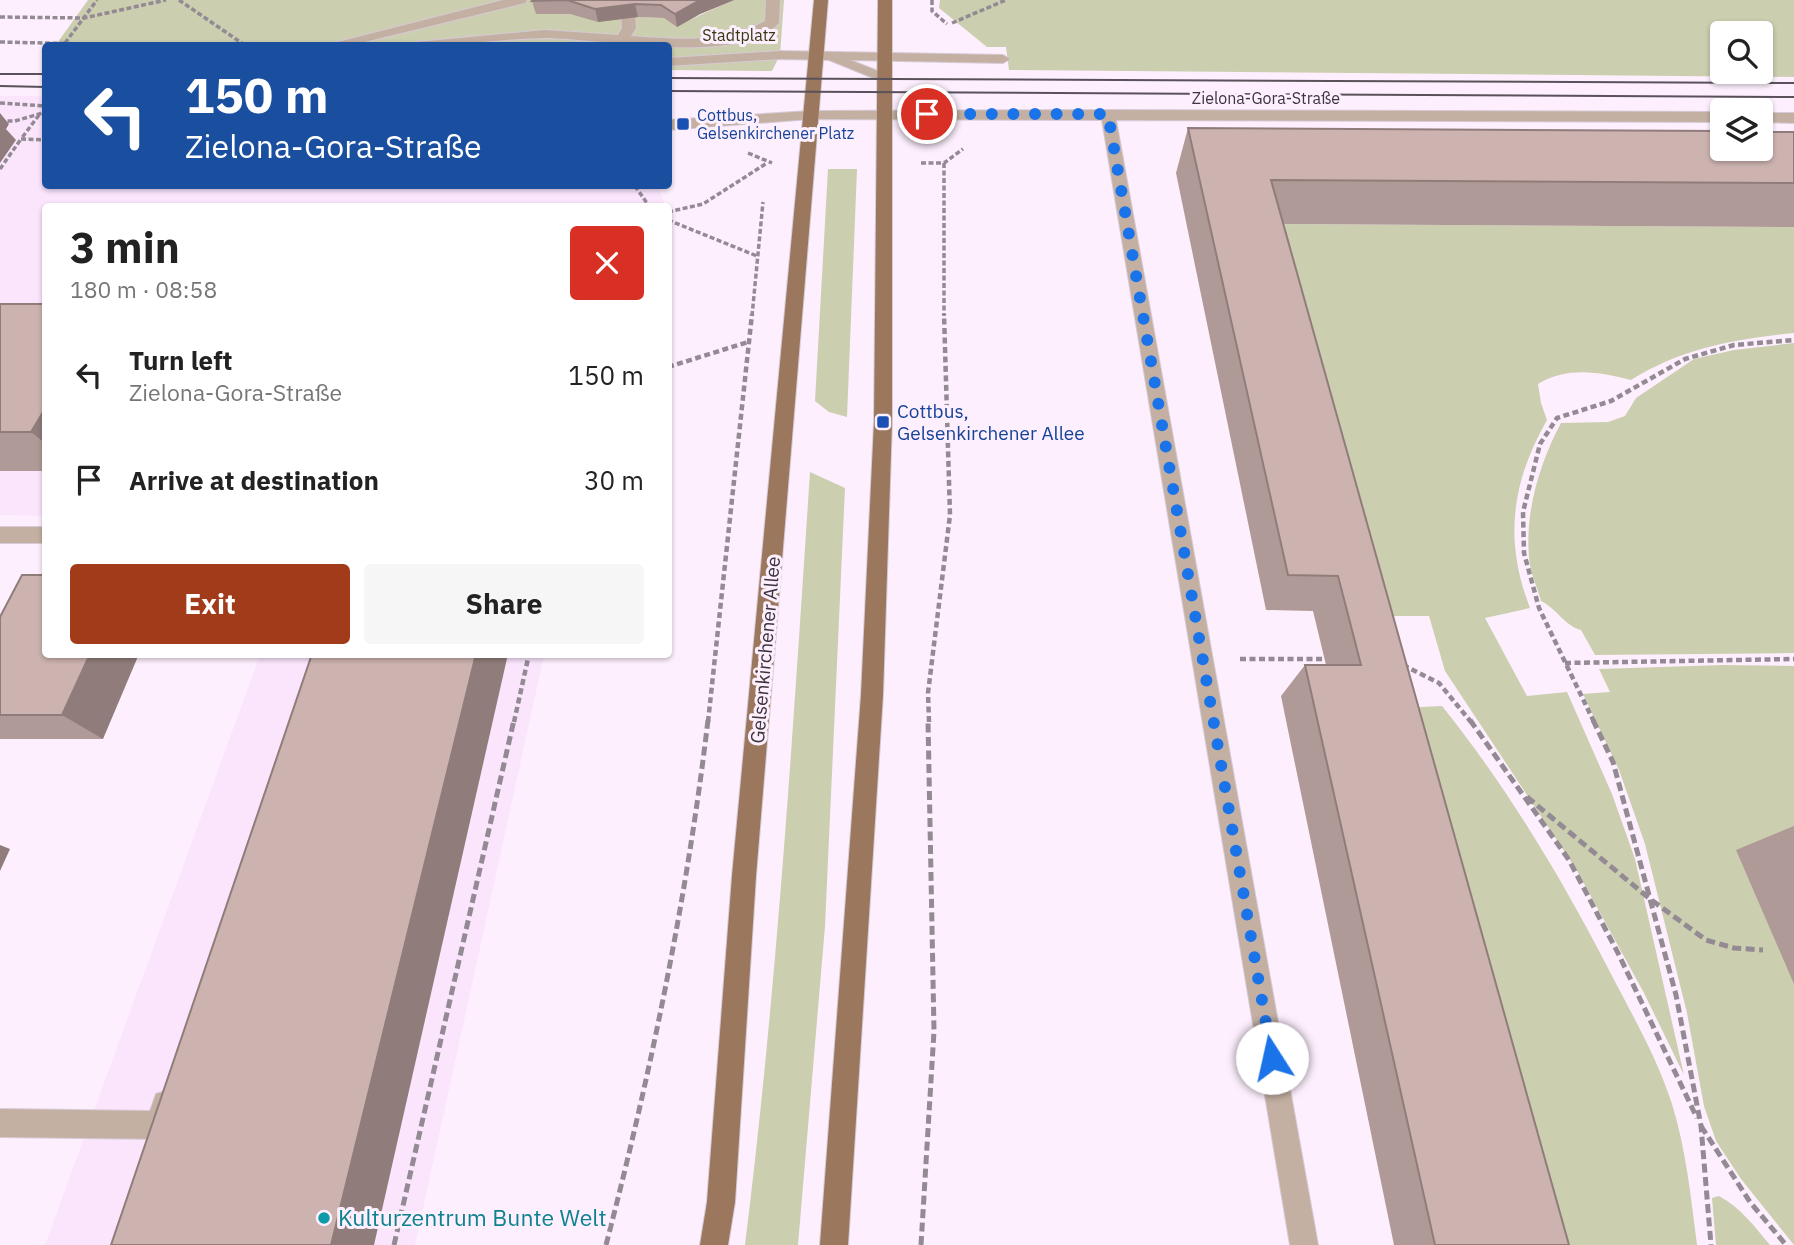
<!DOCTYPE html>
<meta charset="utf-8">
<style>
:root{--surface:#fff;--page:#f6f6f6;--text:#222;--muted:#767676;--accent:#a23b19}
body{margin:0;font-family:"IBM Plex Sans",sans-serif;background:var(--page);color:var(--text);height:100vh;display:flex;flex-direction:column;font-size:26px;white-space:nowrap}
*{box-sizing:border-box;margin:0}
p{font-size:23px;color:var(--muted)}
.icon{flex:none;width:38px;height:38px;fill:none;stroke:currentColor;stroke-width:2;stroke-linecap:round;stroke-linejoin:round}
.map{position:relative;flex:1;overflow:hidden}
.details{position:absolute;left:42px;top:203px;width:630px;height:455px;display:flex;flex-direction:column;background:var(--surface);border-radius:7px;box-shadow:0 2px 5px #0004}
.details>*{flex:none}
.banner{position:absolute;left:42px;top:42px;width:630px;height:147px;border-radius:7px;box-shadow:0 2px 5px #0004;background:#1a4fa0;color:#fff;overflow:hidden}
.controls{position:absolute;left:1710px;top:21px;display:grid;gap:14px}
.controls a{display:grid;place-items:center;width:63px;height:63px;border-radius:7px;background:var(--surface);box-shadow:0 2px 5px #0004;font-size:35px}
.pin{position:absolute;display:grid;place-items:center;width:60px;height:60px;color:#fff;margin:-30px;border:4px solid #fff;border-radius:50%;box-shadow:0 2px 7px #0007}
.me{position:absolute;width:77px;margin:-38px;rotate:350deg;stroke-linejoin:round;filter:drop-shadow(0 0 5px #0008)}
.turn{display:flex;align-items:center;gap:24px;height:147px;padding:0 28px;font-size:32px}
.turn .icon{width:91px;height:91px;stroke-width:2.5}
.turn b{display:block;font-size:49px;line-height:60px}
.round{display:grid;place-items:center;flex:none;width:74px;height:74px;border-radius:7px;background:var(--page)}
.overview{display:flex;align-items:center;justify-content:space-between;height:119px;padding:0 28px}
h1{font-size:42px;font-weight:700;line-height:52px}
.button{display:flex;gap:14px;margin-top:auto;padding:14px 28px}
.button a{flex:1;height:80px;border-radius:7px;background:var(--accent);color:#fff;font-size:28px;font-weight:700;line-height:80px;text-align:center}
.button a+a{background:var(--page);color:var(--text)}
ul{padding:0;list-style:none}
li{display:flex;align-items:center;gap:21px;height:105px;padding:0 28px}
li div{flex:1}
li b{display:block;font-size:26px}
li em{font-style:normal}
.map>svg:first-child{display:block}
</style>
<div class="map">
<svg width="1794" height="1245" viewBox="0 0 1794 1245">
<rect width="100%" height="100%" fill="#fdeffd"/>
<g fill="#fbe5fd">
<polygon points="0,96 45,96 46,186 658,186 665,206 46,206 45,516 0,515"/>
<polygon points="260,655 544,655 415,1245 45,1245"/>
</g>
<g fill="#cbceaf" fill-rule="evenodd">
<polygon points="88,0 554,0 570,14 664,18 685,22 733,0 784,0 780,55 772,71 669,70 668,46 55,46"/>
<path d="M940,0H1794V77L1009,70L1006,47H987L939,8ZM1722,33H1760V72H1722Z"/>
<polygon points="828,169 857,169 847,417 829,412 815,401"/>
<path d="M1254,224L1794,227V333C1736,339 1682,348 1631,380C1600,372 1567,366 1538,384L1541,403L1547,420C1511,483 1504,541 1530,608L1485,618L1527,696L1567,692L1612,794L1635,859L1684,1075L1644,993L1576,869L1445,671L1429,616H1356Z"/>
<path d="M1794,343V653L1595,655L1581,630C1564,625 1557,609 1541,601C1538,589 1532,577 1530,565C1523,517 1539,464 1561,423L1608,422L1625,416L1636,398L1694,359L1734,350Z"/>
<path d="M810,472L845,488L825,926L798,1245H745C777,988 793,730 810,472Z"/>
<polygon points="1723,665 1794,666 1794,1245 1741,1179 1716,1141 1704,1106 1687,1013 1645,844 1619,770 1583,694 1610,692 1599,669"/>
<path d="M1442,706C1507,787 1561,877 1609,970C1631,1013 1657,1057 1672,1104C1686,1149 1691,1198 1697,1245H1518L1380,709Z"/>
<path d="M1719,1196C1741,1208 1754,1226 1770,1245H1716L1712,1198Z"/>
</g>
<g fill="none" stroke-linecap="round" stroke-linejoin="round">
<defs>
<g id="minor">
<polygon points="503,0 527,0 525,3 348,46 322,46"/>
<path d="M620,0H634L636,28L631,36C677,39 723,44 765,21L766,0H780L779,23C737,67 602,38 544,38C499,39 455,46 410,46L417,42L545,30L618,35L622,28Z"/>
<polygon points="780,51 1003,55 1010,59 1003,63 850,60 888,75 890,78 883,82 829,60 780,59 668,66 668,58"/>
<polygon points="1108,110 1722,112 1722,122 1116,120 1318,1245 1290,1245 1102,120 811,119 668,130 668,120 811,111"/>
<polygon points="1760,113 1794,113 1794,123 1760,122"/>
<rect x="0" y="527" width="46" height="16"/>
<polygon points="166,1091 176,1094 179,1104 169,1135 159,1139 0,1137 0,1109 150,1111 156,1094"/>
</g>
<g id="major">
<polygon points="814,0 828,0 756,876 735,1202 728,1245 700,1245 707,1202 732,876"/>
<polygon points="878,0 892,0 892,422 883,695 848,1245 820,1245 861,695 874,422"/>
</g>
</defs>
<use href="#minor" stroke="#d6cad6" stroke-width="2"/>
<use href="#major" stroke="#d6cad6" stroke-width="2"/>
<g stroke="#938a94" stroke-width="3.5" stroke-dasharray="5 2.5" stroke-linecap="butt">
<polyline points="179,0 246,46"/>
<polyline points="932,0 932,11 947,24"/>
<polyline points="0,17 84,18 166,0"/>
<polyline points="952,23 1006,0"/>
<polyline points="0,42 175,46"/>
<polyline points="65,43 97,0"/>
<polyline points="0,103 46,106"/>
<polyline points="39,115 21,139 46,140"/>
<polyline points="0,121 15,121 46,112"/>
<polyline points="748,153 772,163"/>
<polyline points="921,163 944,163 963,149"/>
<polyline points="944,163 944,316"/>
<polyline points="0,169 21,139"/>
<polyline points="635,186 649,206"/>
<polyline points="668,212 703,204 767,163"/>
<polyline points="668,220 757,256"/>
<polyline points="752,316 763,202"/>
</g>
<g stroke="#938a94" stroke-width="4.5" stroke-dasharray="6 3.5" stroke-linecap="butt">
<polyline points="668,367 748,342"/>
<polyline points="1240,659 1329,659"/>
<polyline points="1565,663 1794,659"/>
<polyline points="1403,665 1439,683 1471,722"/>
<polyline points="514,722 529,654"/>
<polyline points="708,722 752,314"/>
<polyline points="929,722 928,693 950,515 944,314"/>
<polyline points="1594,722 1539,608 1524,553 1523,512 1540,444 1557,418 1611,401 1685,359 1734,345 1794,340"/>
</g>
<g stroke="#938a94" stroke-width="5" stroke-dasharray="9 4.5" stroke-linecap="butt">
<polyline points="1470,720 1569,860 1618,953 1697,1118"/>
<polyline points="1593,720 1613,762 1676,995 1701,1126 1711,1245"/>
<polyline points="1527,797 1650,899 1706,940 1734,948 1763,950"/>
<polyline points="1701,1126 1750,1202 1786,1245"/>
<polyline points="394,1245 514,720"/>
<path d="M606,1245C651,1072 687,898 708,720"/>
<polyline points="921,1245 934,1031 928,720"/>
</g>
<use href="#minor" fill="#c4b0a2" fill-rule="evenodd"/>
<use href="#major" fill="#9a775d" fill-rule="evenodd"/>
<g stroke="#59525a" stroke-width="2">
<polyline points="0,74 46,74"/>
<polyline points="668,78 1794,83"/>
<polyline points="0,86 46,87"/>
<polyline points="668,91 1794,97"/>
</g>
</g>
<g fill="#b09a97">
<polygon points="734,0 700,14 677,27 664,18 638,17 598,22 570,14 536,14 532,1"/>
<polygon points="1188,128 1794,132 1794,227 1283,224 1569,1245 1394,1245 1281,696 1305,665 1326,665 1313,611 1266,610 1176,173"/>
<rect x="0" y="304" width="46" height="167"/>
<polygon points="0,617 103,739 0,739"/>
<polygon points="1794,826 1794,984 1736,850"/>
</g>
<g fill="#907d7b">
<polygon points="700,0 734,0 700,14 677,27 675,14"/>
<polygon points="635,4 638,17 598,22 595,9"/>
<polygon points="0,113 9,124 6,129 16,140 0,163"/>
<polygon points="46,407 46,444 31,432"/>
<polygon points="90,654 139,654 103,739 62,715"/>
<polygon points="476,654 508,654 374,1245 331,1245"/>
<polygon points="0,845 10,849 0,871"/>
</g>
<g fill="#cdb3b0" stroke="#907d7b" stroke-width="2">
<polygon points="533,0 700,0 675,14 661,5 635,4 595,9 567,0 532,1"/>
<polygon points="1188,128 1722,131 1722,149 1760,149 1760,132 1794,132 1794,183 1271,180 1569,1245 1435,1245 1305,665 1361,665 1338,576 1288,575"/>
<polygon points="0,304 46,304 46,407 31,432 0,432"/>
<polygon points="22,575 46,575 46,654 90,654 62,715 0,715 0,617"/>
<polygon points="312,654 476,654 331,1245 111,1245"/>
</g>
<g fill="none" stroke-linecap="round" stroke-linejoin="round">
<polyline stroke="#1a73e8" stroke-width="12" stroke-dasharray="0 21.6" points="927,114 1108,114 1272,1058"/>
</g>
<g fill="#1a4fb4" stroke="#fdeffd" stroke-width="2.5">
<rect x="676" y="117" width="14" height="14" rx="3.5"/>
<rect x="876" y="415" width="14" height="14" rx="3.5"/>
</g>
<circle fill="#0f9aa8" stroke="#fdeffd" stroke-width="2.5" cx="324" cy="1218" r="7"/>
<g text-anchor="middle" stroke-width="6" stroke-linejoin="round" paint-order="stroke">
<g font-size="16" fill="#363710" stroke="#fdeffd">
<text x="739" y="41">Stadtplatz</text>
</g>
<g font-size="16" fill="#3b353c" stroke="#fdeffd">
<text x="1266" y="104">Zielona-Gora-Straße</text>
</g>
<g font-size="16" fill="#164399" stroke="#fdeffd" text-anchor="start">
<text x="697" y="121">Cottbus,<tspan x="697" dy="18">Gelsenkirchener Platz</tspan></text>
</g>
<g font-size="19" fill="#164399" stroke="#fdeffd" text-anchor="start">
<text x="897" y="418">Cottbus,<tspan x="897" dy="22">Gelsenkirchener Allee</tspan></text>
</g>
<g font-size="19" fill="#3b353c" stroke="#fdeffd">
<text transform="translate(765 650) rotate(-85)" y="7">Gelsenkirchener Allee</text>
</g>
<g font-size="23" fill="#0d838f" stroke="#fdeffd" text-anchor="start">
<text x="338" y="1226">Kulturzentrum Bunte Welt</text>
</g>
</g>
</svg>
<div class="controls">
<a><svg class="icon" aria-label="search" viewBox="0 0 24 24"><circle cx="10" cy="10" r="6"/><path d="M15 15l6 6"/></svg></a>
<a><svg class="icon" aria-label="layers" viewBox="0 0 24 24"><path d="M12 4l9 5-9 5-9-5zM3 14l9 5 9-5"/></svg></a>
</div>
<div class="pin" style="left:927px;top:114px;background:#d93025"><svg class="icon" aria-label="arrive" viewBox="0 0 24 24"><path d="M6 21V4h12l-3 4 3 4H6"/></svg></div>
<svg class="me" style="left:1272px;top:1058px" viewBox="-20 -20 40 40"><circle r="19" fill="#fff"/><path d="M0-13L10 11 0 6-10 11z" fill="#1a73e8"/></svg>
<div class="banner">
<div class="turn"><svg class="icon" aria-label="left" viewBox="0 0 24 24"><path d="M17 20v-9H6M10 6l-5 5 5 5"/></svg><div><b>150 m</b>Zielona-Gora-Straße</div></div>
</div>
<section class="details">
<div class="overview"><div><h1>3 min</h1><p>180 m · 08:58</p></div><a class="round" style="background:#d93025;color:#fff"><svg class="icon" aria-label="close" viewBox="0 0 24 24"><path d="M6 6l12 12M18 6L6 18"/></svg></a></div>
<ul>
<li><svg class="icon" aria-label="left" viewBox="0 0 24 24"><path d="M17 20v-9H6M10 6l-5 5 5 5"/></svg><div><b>Turn left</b><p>Zielona-Gora-Straße</p></div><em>150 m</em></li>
<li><svg class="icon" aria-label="arrive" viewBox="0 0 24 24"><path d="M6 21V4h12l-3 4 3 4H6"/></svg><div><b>Arrive at destination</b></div><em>30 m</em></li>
</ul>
<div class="button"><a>Exit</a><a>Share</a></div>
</section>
</div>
